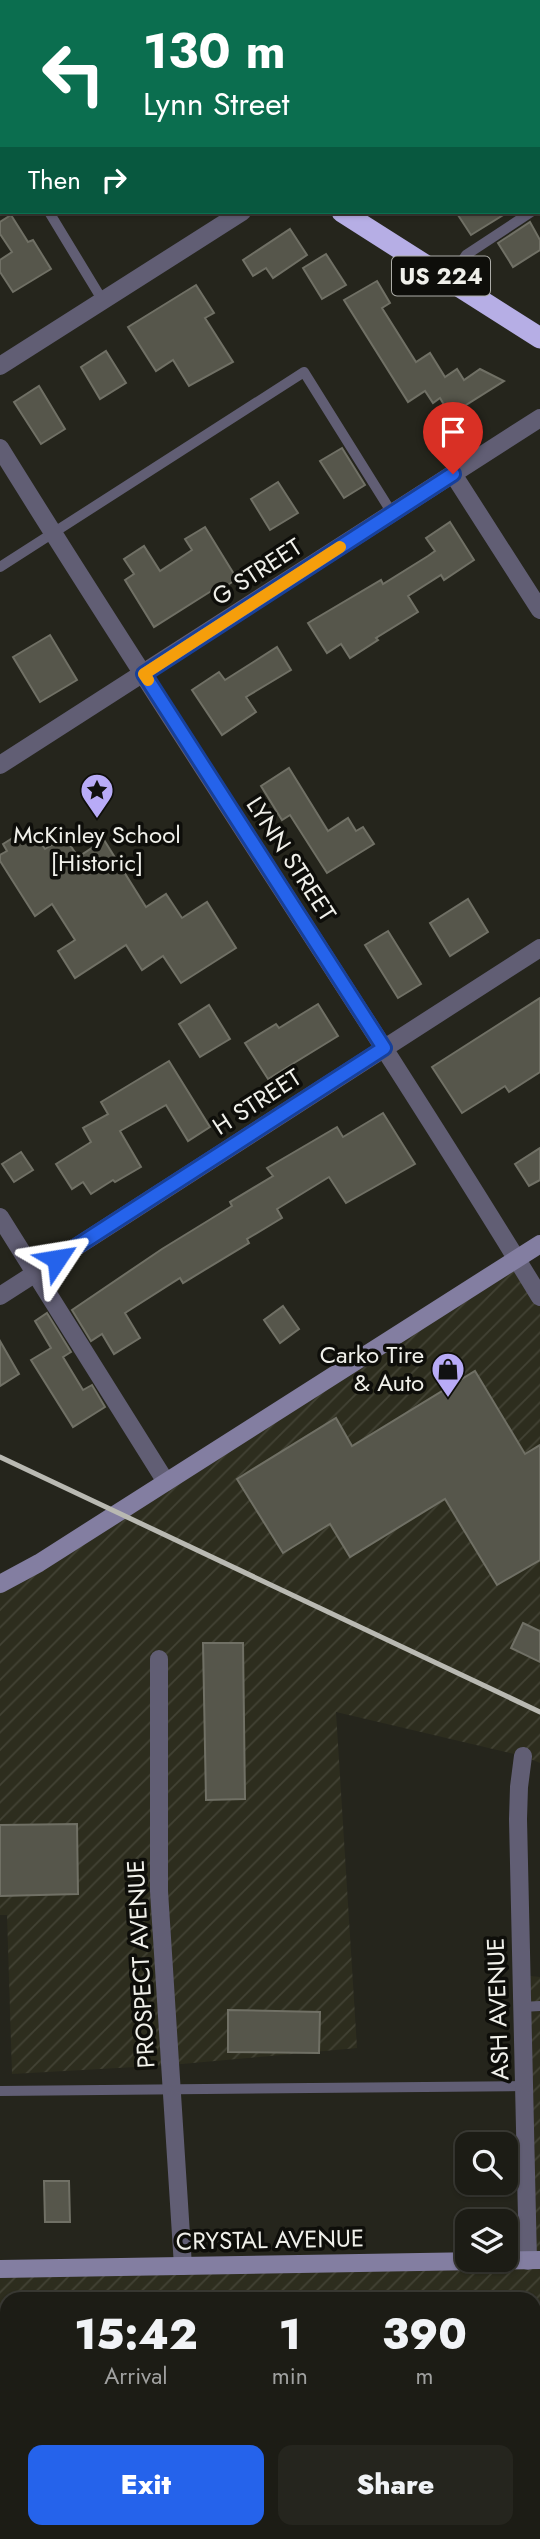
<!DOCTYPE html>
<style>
:root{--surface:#1c1c15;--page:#25251e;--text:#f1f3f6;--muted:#a0a1a0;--line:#3a3a34;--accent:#2563eb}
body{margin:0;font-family:Jost,sans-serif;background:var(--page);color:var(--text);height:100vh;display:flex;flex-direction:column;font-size:26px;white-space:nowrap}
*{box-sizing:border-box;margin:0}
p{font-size:23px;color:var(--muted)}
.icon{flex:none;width:38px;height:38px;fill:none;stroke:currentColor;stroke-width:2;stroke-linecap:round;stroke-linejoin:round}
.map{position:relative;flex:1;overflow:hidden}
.details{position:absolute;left:0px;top:2292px;width:541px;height:247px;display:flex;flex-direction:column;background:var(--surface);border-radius:21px 21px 0 0;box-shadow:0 2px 5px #0004,0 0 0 2px var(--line)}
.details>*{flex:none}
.guide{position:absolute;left:0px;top:0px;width:541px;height:214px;box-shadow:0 2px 5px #0004,0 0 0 2px var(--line);background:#0b6e4f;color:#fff;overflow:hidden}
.tools{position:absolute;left:455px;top:2132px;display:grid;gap:14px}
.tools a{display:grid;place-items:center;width:63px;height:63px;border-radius:14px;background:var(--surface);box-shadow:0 2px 5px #0004,0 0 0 2px var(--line);font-size:35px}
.pin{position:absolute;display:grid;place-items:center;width:60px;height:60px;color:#fff;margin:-72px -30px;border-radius:50% 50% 50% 0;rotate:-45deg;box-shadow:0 0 7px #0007}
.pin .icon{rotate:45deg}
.me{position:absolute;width:77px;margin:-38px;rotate:57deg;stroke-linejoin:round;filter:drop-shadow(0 0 5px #0008)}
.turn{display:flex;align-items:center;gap:24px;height:147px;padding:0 28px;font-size:32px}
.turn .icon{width:91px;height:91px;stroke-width:2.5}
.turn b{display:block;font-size:49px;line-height:60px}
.then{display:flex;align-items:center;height:66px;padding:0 28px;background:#0003;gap:14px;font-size:26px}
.eta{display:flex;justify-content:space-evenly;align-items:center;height:119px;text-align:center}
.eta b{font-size:42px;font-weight:800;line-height:49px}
.cta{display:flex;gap:14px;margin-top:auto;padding:14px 28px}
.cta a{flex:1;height:80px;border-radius:14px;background:var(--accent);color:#fff;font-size:28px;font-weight:800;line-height:80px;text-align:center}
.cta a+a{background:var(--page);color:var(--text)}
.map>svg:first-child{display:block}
</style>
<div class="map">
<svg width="540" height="2539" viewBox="0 0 540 2539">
<defs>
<pattern id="industrial-furrows" width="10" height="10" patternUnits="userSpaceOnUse" patternTransform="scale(1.75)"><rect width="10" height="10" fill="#2d2d1e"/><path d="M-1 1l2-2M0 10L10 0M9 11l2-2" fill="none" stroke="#424234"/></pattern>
</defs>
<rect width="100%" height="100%" fill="#25251c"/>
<g fill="url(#industrial-furrows)" fill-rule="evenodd">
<polygon points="517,1259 540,1298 540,1763 523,1756 336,1712 357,2048 171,2065 12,2074 7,1915 0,1915 0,1584"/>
<path d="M521,1975L540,1977V2539H0V2269L528,2260ZM7,2300H534V2532H7Z"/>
</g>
<g fill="#56564b" stroke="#707065" stroke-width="2">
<polygon points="456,212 508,212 471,235"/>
<polygon points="11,215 28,242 33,240 51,269 13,292 0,272 0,260 12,252 0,234 0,222"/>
<polygon points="530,222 540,240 540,250 513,267 498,243"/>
<polygon points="290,229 307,255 273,278 266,268 253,276 243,260"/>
<polygon points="326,254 346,285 322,299 303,268"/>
<polygon points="377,281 390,303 382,308 416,362 430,353 445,377 457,369 464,380 480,369 504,381 450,415 440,398 433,403 425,391 408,402 344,300"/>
<polygon points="196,285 214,313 205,318 233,362 189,386 173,360 156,371 128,327"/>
<polygon points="106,351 126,383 100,399 81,367"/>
<polygon points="39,386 65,429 41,444 14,402"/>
<polygon points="342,448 365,485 344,498 320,461"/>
<polygon points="278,482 298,513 270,530 251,499"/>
<polygon points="450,522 474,560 444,580 441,575 408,596 418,612 376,638 378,640 350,658 341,644 327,653 308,623 381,580 383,584 428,556 435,551 426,538"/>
<polygon points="205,527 237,579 218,591 216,588 154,627 125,580 134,574 124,559 144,546 160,571 192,550 185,539"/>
<polygon points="50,635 77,680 40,702 13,657"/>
<polygon points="277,647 291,670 246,697 256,712 222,735 192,690 219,672 225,680"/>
<polygon points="289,768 328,831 348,818 356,831 363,827 374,844 327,873 290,815 282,820 261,786"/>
<polygon points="30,827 45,849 65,837 78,857 104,840 146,907 166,894 182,918 207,902 236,948 181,983 163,956 142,970 126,945 75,978 58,951 75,940 52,904 35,916 0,861 0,855 7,851 3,844"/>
<polygon points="468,899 488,932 450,956 430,923"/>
<polygon points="388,931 421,984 398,998 365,945"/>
<polygon points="540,998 540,1072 509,1092 505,1086 462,1113 432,1067"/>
<polygon points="318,1004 338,1036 268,1079 245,1043 276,1024 279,1028"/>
<polygon points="209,1005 230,1039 200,1057 179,1024"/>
<polygon points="169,1061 210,1127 188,1141 166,1105 120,1131 141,1167 115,1182 113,1180 91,1194 83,1182 72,1189 56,1164 91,1142 83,1128 108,1114 101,1102"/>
<polygon points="383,1113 415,1164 346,1203 329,1177 277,1209 282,1218 247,1239 249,1243 183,1283 180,1278 125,1313 140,1338 114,1354 102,1334 91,1341 72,1310 162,1249 232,1206 230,1202 273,1176 267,1168 337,1127 343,1137"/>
<polygon points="540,1148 540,1180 529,1186 515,1164"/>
<polygon points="21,1152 33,1170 14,1182 2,1164"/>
<polygon points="283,1306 299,1329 280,1343 264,1320"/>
<polygon points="47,1313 71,1352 63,1357 83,1390 92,1385 105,1407 73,1427 31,1360 51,1348 35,1321"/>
<polygon points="0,1341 19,1374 0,1386"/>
<polygon points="475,1371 525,1454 540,1445 540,1560 497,1585 445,1499 350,1557 330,1524 283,1553 237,1479 336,1418 352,1446"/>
<polygon points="523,1623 540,1631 540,1662 511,1648"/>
<polygon points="203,1643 243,1643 245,1799 206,1800"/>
<polygon points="77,1824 78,1894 0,1896 0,1825"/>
<polygon points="228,2010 320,2012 319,2053 228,2052"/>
<polygon points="44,2181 69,2181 70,2222 45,2222"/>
</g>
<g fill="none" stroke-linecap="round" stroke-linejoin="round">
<g stroke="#615e74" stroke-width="10">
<polyline points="367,0 369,2"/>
<polyline points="539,206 540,206"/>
<polyline points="49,212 103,301"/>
<polyline points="449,281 466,255 531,212"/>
<polyline points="0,567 304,372 392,513"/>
<polyline points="522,2007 540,2006"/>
<polyline points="0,2091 524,2086"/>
</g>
<g stroke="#615e74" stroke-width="18">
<polyline points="523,2 526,0"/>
<polyline points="0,150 2,149"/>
<polyline points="0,366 242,212"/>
<path d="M0,448C177,734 365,1011 540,1297"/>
<polyline points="453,474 540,610"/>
<polyline points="0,765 540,418"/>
<polyline points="0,1217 166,1482"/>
<polyline points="0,1296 540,948"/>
<polyline points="159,1659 159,1891 183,2266"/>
<polyline points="523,1756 519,1787 518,1819 528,2261"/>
<polyline points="518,2539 529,2532"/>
</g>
<g stroke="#837ea1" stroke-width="18">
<polyline points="0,1584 39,1563 540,1244"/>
<polyline points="0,2269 540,2260"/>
</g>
<g stroke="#b6aee5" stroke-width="21">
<polyline points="60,0 63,2"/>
<polyline points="342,212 540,338"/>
</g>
<g stroke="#b9b9b2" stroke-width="5">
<polyline points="0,1457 540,1712"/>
<polyline points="534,2480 540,2476"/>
<polyline points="439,2539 450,2532"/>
</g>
</g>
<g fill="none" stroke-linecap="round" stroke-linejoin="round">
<defs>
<polyline id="route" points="57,1259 384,1048 144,674 453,474"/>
</defs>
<use href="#route" stroke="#184099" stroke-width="18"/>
<use href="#route" stroke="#2563eb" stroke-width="12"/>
<polyline stroke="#f59e0b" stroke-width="12" points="148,680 144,674 340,547"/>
</g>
<defs>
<symbol id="sight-pin" viewBox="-11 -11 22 30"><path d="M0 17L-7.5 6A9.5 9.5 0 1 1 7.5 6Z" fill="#b8abf7" stroke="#0e0e0a"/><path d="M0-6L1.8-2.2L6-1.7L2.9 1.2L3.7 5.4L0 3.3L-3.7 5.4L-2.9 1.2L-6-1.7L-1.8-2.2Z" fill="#111"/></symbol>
<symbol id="shop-pin" viewBox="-11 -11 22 30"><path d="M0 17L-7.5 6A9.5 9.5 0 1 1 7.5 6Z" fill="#b8abf7" stroke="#0e0e0a"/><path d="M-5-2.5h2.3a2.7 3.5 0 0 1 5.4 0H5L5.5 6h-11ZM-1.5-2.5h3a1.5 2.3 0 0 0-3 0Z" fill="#111"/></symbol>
</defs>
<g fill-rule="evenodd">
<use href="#sight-pin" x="78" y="771" width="38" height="52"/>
<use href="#shop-pin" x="429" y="1350" width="38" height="52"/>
</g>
<g text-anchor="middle" stroke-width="7" stroke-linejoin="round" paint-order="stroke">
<rect fill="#0e0e0a" stroke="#acaca7" stroke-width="2" x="392" y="256.5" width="98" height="39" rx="5"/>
<g font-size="23" font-weight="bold" fill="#f0f0ea">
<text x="441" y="284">US 224</text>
</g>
<g font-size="24" fill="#f0f0ea" stroke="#0e0e0a">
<text transform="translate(257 572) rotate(-33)" y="8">G STREET</text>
<text transform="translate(291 859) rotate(57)" y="8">LYNN STREET</text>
<text transform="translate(257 1102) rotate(-33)" y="8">H STREET</text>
<text transform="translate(141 1964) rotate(-93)" y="8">PROSPECT AVENUE</text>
<text transform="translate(498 2009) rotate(-92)" y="8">ASH AVENUE</text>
<text transform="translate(270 2240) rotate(-1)" y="8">CRYSTAL AVENUE</text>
</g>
<g font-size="24" fill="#f0f0ea" stroke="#0e0e0a">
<text x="97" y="843">McKinley School<tspan x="97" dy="28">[Historic]</tspan></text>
<text x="424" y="1363" text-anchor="end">Carko Tire<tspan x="424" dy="28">&amp; Auto</tspan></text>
</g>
</g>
</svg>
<div class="tools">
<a><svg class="icon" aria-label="search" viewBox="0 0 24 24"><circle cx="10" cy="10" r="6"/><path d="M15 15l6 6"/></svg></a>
<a><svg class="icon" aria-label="layers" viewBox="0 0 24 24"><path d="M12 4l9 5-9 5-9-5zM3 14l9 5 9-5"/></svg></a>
</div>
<div class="pin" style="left:453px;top:474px;background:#d93025"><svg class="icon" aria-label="arrive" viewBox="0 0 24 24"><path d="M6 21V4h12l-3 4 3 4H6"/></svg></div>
<svg class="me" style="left:57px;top:1259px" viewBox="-20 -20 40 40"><path d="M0-17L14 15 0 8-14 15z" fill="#2563eb" stroke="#fff" stroke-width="4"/></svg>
<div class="guide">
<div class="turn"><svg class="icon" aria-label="left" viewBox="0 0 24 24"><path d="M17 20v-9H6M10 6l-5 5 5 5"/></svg><div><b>130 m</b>Lynn Street</div></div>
<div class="then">Then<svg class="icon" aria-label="right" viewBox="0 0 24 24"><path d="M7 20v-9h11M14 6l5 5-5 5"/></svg></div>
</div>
<section class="details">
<div class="eta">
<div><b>15:42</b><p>Arrival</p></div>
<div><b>1</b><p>min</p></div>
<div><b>390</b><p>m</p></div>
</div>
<div class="cta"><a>Exit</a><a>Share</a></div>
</section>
</div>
